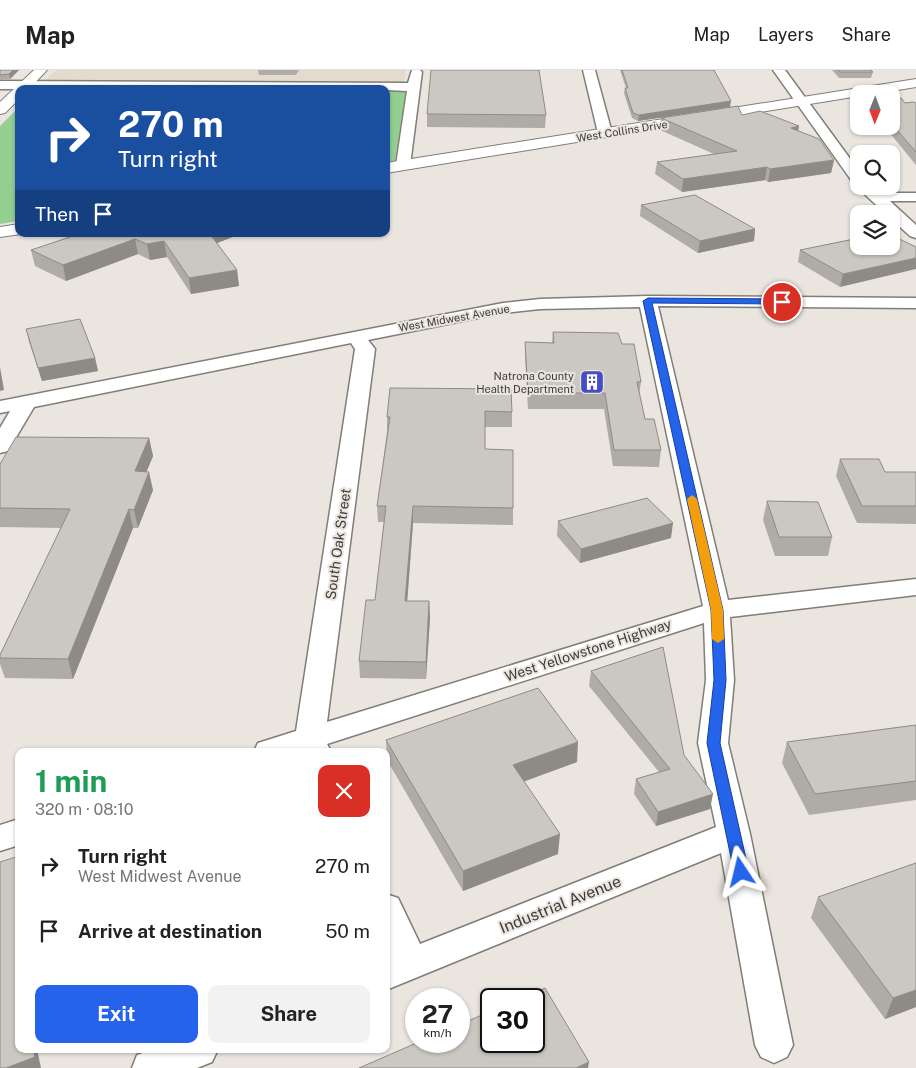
<!DOCTYPE html>
<meta charset="utf-8">
<style>
:root{--surface:#fff;--page:#f2f2f2;--text:#222;--muted:#767676;--line:#e0e0e0;--accent:#2563eb}
body{margin:0;font-family:"Public Sans",sans-serif;background:var(--page);color:var(--text);height:100vh;display:flex;flex-direction:column;font-size:19px;white-space:nowrap}
*{box-sizing:border-box;margin:0}
p{font-size:16px;color:var(--muted)}
.icon{flex:none;width:28px;height:28px;fill:none;stroke:currentColor;stroke-width:2;stroke-linecap:round;stroke-linejoin:round}
.map{position:relative;flex:1;overflow:hidden}
.panel{position:absolute;left:15px;top:678px;width:375px;height:305px;display:flex;flex-direction:column;background:var(--surface);border-radius:10px;box-shadow:0 1px 4px #0004}
.panel>*{flex:none}
.banner{position:absolute;left:15px;top:15px;width:375px;height:152px;border-radius:10px;box-shadow:0 1px 4px #0004;background:#1a4fa0;color:#fff;overflow:hidden}
.needle{width:32px;rotate:181deg}
.fabs{position:absolute;left:850px;top:15px;display:grid;gap:10px}
.fabs a{display:grid;place-items:center;width:50px;height:50px;border-radius:10px;background:var(--surface);box-shadow:0 1px 4px #0004;font-size:25px}
.speed{position:absolute;left:405px;top:918px;display:flex;gap:10px;font-size:25px;font-weight:700;text-align:center}
.speed>*{display:grid;place-content:center;width:65px;height:65px;border-radius:50%;background:var(--surface);box-shadow:0 1px 4px #0004;line-height:1}
.speed small{font-size:12px;font-weight:400}
.speed .limit{border:2px solid #111;border-radius:8px;background:#fff;color:#111}
.pin{position:absolute;display:grid;place-items:center;width:42px;height:42px;color:#fff;margin:-21px;border:2px solid #fff;border-radius:50%;box-shadow:0 1px 5px #0007}
.me{position:absolute;width:55px;margin:-28px;rotate:350deg;stroke-linejoin:round;filter:drop-shadow(0 0 4px #0008)}
.turn{display:flex;align-items:center;gap:18px;height:105px;padding:0 20px;font-size:22px}
.turn .icon{width:65px;height:65px;stroke-width:2.5}
.turn b{display:block;font-size:35px;line-height:42px}
.then{display:flex;align-items:center;height:48px;padding:0 20px;background:#0003;gap:10px;font-size:19px}
.round{display:grid;place-items:center;flex:none;width:52px;height:52px;border-radius:10px;background:var(--page)}
.summary{display:flex;align-items:center;justify-content:space-between;height:85px;padding:0 20px}
h1{font-size:30px;font-weight:700;line-height:38px;color:#1e9e55}
.action{display:flex;gap:10px;margin-top:auto;padding:10px 20px}
.action a{flex:1;height:58px;border-radius:10px;background:var(--accent);color:#fff;font-size:20px;font-weight:700;line-height:58px;text-align:center}
.action a+a{background:var(--page);color:var(--text)}
ul{padding:0;list-style:none}
li{display:flex;align-items:center;gap:15px;height:65px;padding:0 20px}
li div{flex:1}
li b{display:block;font-size:19px}
li em{font-style:normal}
header{display:flex;align-items:center;gap:30px;box-sizing:border-box;height:70px;padding:0 25px;background:var(--surface);border-bottom:1px solid var(--line)}
header strong{font-size:24px}
nav{display:flex;gap:28px;margin-inline-start:auto;font-size:18px}
.map>svg:first-child{display:block}
</style>
<header>
<strong>Map</strong>
<nav><a>Map</a><a>Layers</a><a>Share</a></nav>
</header>
<div class="map">
<svg width="916" height="998" viewBox="0 0 916 998">
<rect width="100%" height="100%" fill="#eae5df"/>
<polygon fill="#e4dbce" points="56,0 406,0 403,15 42,13"/>
<g fill="#93cf91">
<polygon points="386,20 406,20 395,91 386,93"/>
<polygon points="19,37 19,151 0,154 0,56"/>
</g>
<g fill="none" stroke-linecap="round" stroke-linejoin="round">
<defs>
<g id="minor">
<polygon points="412,0 420,0 422,2 410,95 403,99 396,95 407,21 386,20 386,19 0,19 0,11 408,13"/>
<polygon points="583,0 595,0 612,63 610,66 600,66 598,63"/>
<polygon points="773,0 785,0 859,101 859,116 873,116 880,123 916,123 916,131 890,131 916,155 916,168 910,166 891,149 891,144 886,144 859,119 857,115 854,114"/>
<path d="M648,226L916,228V238L658,236L728,530L916,509V525L730,547L734,610L728,673L750,764L793,975L787,987L774,993L761,987L755,975L721,783L386,920V888L390,886L386,878V824L398,828L420,874L716,757L698,673L706,610L704,553L327,674L331,681H254L258,673L296,661L355,279L351,273L34,337L8,381L0,383V358L10,341L0,343V331L503,233L540,229ZM640,237L703,536L327,652L375,279L368,270L503,243L540,239Z"/>
<polygon points="19,749 19,775 0,781 0,755"/>
<polygon points="154,979 218,979 212,992 197,998 132,998 137,985"/>
</g>
<polygon id="tertiary" points="34,0 47,0 29,19 19,19 19,29 5,43 0,44 0,32"/>
<g id="secondary">
<polygon points="916,9 916,17 874,24 859,24 859,26 386,103 386,93"/>
<polygon points="19,154 19,164 21,164 0,167 0,157"/>
</g>
</defs>
<use href="#minor" stroke="#817d77" stroke-width="3"/>
<use href="#tertiary" stroke="#817d77" stroke-width="2"/>
<use href="#secondary" stroke="#817d77" stroke-width="2"/>
<use href="#minor" fill="#fff" fill-rule="evenodd"/>
<use href="#tertiary" fill="#fff" fill-rule="evenodd"/>
<use href="#secondary" fill="#fff" fill-rule="evenodd"/>
</g>
<g fill="#afaba6">
<polygon points="0,0 19,0 10,9 0,10"/>
<polygon points="258,0 299,0 296,5 259,5"/>
<polygon points="620,0 714,0 730,37 638,51 632,48 624,23 625,18 626,18"/>
<polygon points="832,0 871,0 873,2 871,8 839,8"/>
<polygon points="891,30 905,33 916,33 916,95 884,56 891,56"/>
<polygon points="427,44 546,45 545,58 427,57"/>
<polygon points="742,45 799,61 834,90 831,103 768,112 765,110 682,122 655,104 657,92 714,84 660,60 661,48"/>
<polygon points="641,135 755,159 754,171 698,183 640,146"/>
<polygon points="79,164 240,164 217,173 237,200 239,216 191,224 167,187 150,190 138,184 66,211 35,196 31,180"/>
<polygon points="859,168 840,217 798,192 800,180"/>
<polygon points="26,259 95,288 98,301 42,311 29,272"/>
<polygon points="553,262 622,274 641,312 639,324 645,349 661,380 659,397 613,396 604,339 528,339 525,288 525,272 552,273"/>
<polygon points="390,318 512,342 512,357 485,357 485,379 513,438 513,455 413,453 407,531 429,531 430,548 426,609 360,608 359,591 375,530 384,452 378,452 377,436 387,362 387,347"/>
<polygon points="149,368 153,386 146,402 153,420 138,458 133,458 73,609 5,608 0,594 0,585 61,458 0,457 0,394"/>
<polygon points="840,389 885,402 916,402 916,454 857,453 836,406"/>
<polygon points="767,431 832,467 828,486 775,486 763,450"/>
<polygon points="558,451 671,468 580,493 557,466"/>
<polygon points="591,601 684,685 710,739 656,756 634,724 636,709 659,702 589,616"/>
<polygon points="916,655 916,730 809,745 782,693 787,672"/>
<polygon points="386,670 577,692 524,711 558,784 463,821 387,690"/>
<polygon points="916,793 916,937 885,949 811,848 818,827"/>
</g>
<g fill="#8e8b87">
<polygon points="13,0 19,0 10,9 9,4"/>
<polygon points="731,31 730,37 638,51 639,45"/>
<polygon points="799,56 797,68 791,58"/>
<polygon points="834,90 831,103 768,112 770,99"/>
<polygon points="767,97 765,110 682,122 683,109"/>
<polygon points="755,159 754,171 698,183 700,171"/>
<polygon points="208,164 240,164 210,176"/>
<polygon points="135,169 138,184 66,211 63,195"/>
<polygon points="164,171 167,187 150,190 147,174"/>
<polygon points="916,188 916,199 840,217 843,204"/>
<polygon points="237,200 239,216 191,224 189,208"/>
<polygon points="95,288 98,301 42,311 38,298"/>
<polygon points="0,297 4,320 0,321"/>
<polygon points="149,368 153,386 139,420 135,401"/>
<polygon points="149,402 153,420 138,458 134,440"/>
<polygon points="413,436 413,453 406,548 405,531"/>
<polygon points="129,439 133,458 73,609 68,589"/>
<polygon points="673,453 671,468 580,493 581,479"/>
<polygon points="429,531 430,548 426,609 426,592"/>
<polygon points="578,672 577,692 512,716 513,695"/>
<polygon points="713,724 710,739 656,756 658,742"/>
<polygon points="560,764 558,784 463,821 463,801"/>
<polygon points="19,888 19,904 16,889"/>
<polygon points="916,920 916,937 885,949 893,928"/>
<polygon points="33,979 37,979 41,998 6,998"/>
<polygon points="589,992 588,998 576,998"/>
</g>
<g fill="#cbc7c1" stroke="#8e8b87">
<polygon points="0,0 13,0 9,4 0,5"/>
<polygon points="431,0 539,0 546,45 427,44"/>
<polygon points="622,0 714,0 731,31 639,45 633,43 625,18 628,18"/>
<polygon points="838,0 871,0 873,2 840,2"/>
<polygon points="901,28 905,33 913,32 916,33 916,82 891,53 891,30"/>
<polygon points="738,36 742,45 760,41 799,56 791,58 819,69 834,90 770,99 767,97 683,109 657,92 737,81 661,48"/>
<polygon points="695,125 755,159 700,171 641,135"/>
<polygon points="79,164 210,164 237,200 189,208 164,171 147,174 135,169 63,195 31,180"/>
<polygon points="891,165 916,177 916,188 843,204 800,180 859,168 859,176 891,176"/>
<polygon points="80,249 95,288 38,298 26,259"/>
<polygon points="553,262 618,263 622,274 634,274 641,312 637,312 645,349 654,349 661,380 614,380 605,323 528,323 525,272 554,273"/>
<polygon points="390,318 511,319 512,342 485,341 485,379 513,380 513,438 413,436 405,531 429,531 426,592 359,591 366,530 375,530 386,436 377,436 390,347 387,347"/>
<polygon points="16,367 149,368 135,401 149,402 134,440 129,439 68,589 0,588 0,585 70,439 0,438 0,394"/>
<polygon points="840,389 879,389 885,402 916,402 916,436 862,436"/>
<polygon points="647,428 673,453 581,479 558,451"/>
<polygon points="767,431 818,432 832,467 779,467"/>
<polygon points="663,577 684,685 713,724 658,742 636,709 670,699 591,601"/>
<polygon points="538,618 578,672 513,695 560,764 463,801 386,670"/>
<polygon points="916,655 916,711 815,724 787,672"/>
<polygon points="19,786 19,888 16,889 19,904 19,979 33,979 35,987 6,998 0,998 0,792"/>
<polygon points="916,793 916,920 893,928 818,827"/>
<polygon points="545,918 589,992 576,998 359,998 421,971 459,971 459,955 491,941 491,971 534,971 534,929 520,929"/>
</g>
<polygon fill="#2563eb" stroke="#184099" points="648,228 782,229 786,232 782,234 652,233 723,540 726,610 720,673 749,802 747,806 741,808 736,806 734,802 707,673 714,610 711,540 643,231"/>
<polygon fill="#f59e0b" points="692,425 697,429 723,540 724,569 718,573 712,569 711,540 687,429"/>
<defs>
<symbol id="building-square" viewBox="-11 -11 22 22"><rect x="-9" y="-9" width="18" height="18" rx="4" fill="#444dc2" stroke="#eae5df"/><path d="M-4-6H4V6H1V3H-1V6H-4ZM-2.5-4.3h1.7v1.8h-1.7ZM.8-4.3h1.7v1.8H.8ZM-2.5-1h1.7V.8h-1.7ZM.8-1h1.7V.8H.8Z" fill="#fff"/></symbol>
</defs>
<g fill-rule="evenodd">
<use href="#building-square" x="578" y="298" width="28" height="28"/>
</g>
<g text-anchor="middle" stroke-width="4" stroke-linejoin="round" paint-order="stroke">
<g font-size="11" fill="#3e3c39" stroke="#eae5df">
<text transform="translate(622 61) rotate(-9)" y="4">West Collins Drive</text>
<text transform="translate(454 248) rotate(-10)" y="4">West Midwest Avenue</text>
</g>
<g font-size="11" fill="#3e3c39" stroke="#eae5df" text-anchor="end">
<text x="574" y="310">Natrona County<tspan x="574" dy="13">Health Department</tspan></text>
</g>
<g font-size="14" fill="#3e3c39" stroke="#eae5df">
<text transform="translate(338 474) rotate(-82)" y="5">South Oak Street</text>
<text transform="translate(588 580) rotate(-18)" y="5">West Yellowstone Highway</text>
</g>
<g font-size="16" fill="#3e3c39" stroke="#eae5df">
<text transform="translate(560 834) rotate(-22)" y="6">Industrial Avenue</text>
</g>
</g>
</svg>
<div class="fabs">
<a><svg class="needle" viewBox="-14 -14 28 28"><path d="M0-13l5 13h-10z" fill="#e53935"/><path d="M0 13l5-13h-10z" fill="#767676"/></svg></a>
<a><svg class="icon" aria-label="search" viewBox="0 0 24 24"><circle cx="10" cy="10" r="6"/><path d="M15 15l6 6"/></svg></a>
<a><svg class="icon" aria-label="layers" viewBox="0 0 24 24"><path d="M12 4l9 5-9 5-9-5zM3 14l9 5 9-5"/></svg></a>
</div>
<div class="speed"><div>27<small>km/h</small></div><div class="limit">30</div></div>
<div class="pin" style="left:782px;top:232px;background:#d93025"><svg class="icon" aria-label="arrive" viewBox="0 0 24 24"><path d="M6 21V4h12l-3 4 3 4H6"/></svg></div>
<svg class="me" style="left:741px;top:802px" viewBox="-20 -20 40 40"><path d="M0-17L14 15 0 8-14 15z" fill="#2563eb" stroke="#fff" stroke-width="4"/></svg>
<div class="banner">
<div class="turn"><svg class="icon" aria-label="right" viewBox="0 0 24 24"><path d="M7 20v-9h11M14 6l5 5-5 5"/></svg><div><b>270 m</b>Turn right</div></div>
<div class="then">Then<svg class="icon" aria-label="arrive" viewBox="0 0 24 24"><path d="M6 21V4h12l-3 4 3 4H6"/></svg></div>
</div>
<section class="panel">
<div class="summary"><div><h1>1 min</h1><p>320 m · 08:10</p></div><a class="round" style="background:#d93025;color:#fff"><svg class="icon" aria-label="close" viewBox="0 0 24 24"><path d="M6 6l12 12M18 6L6 18"/></svg></a></div>
<ul>
<li><svg class="icon" aria-label="right" viewBox="0 0 24 24"><path d="M7 20v-9h11M14 6l5 5-5 5"/></svg><div><b>Turn right</b><p>West Midwest Avenue</p></div><em>270 m</em></li>
<li><svg class="icon" aria-label="arrive" viewBox="0 0 24 24"><path d="M6 21V4h12l-3 4 3 4H6"/></svg><div><b>Arrive at destination</b></div><em>50 m</em></li>
</ul>
<div class="action"><a>Exit</a><a>Share</a></div>
</section>
</div>
